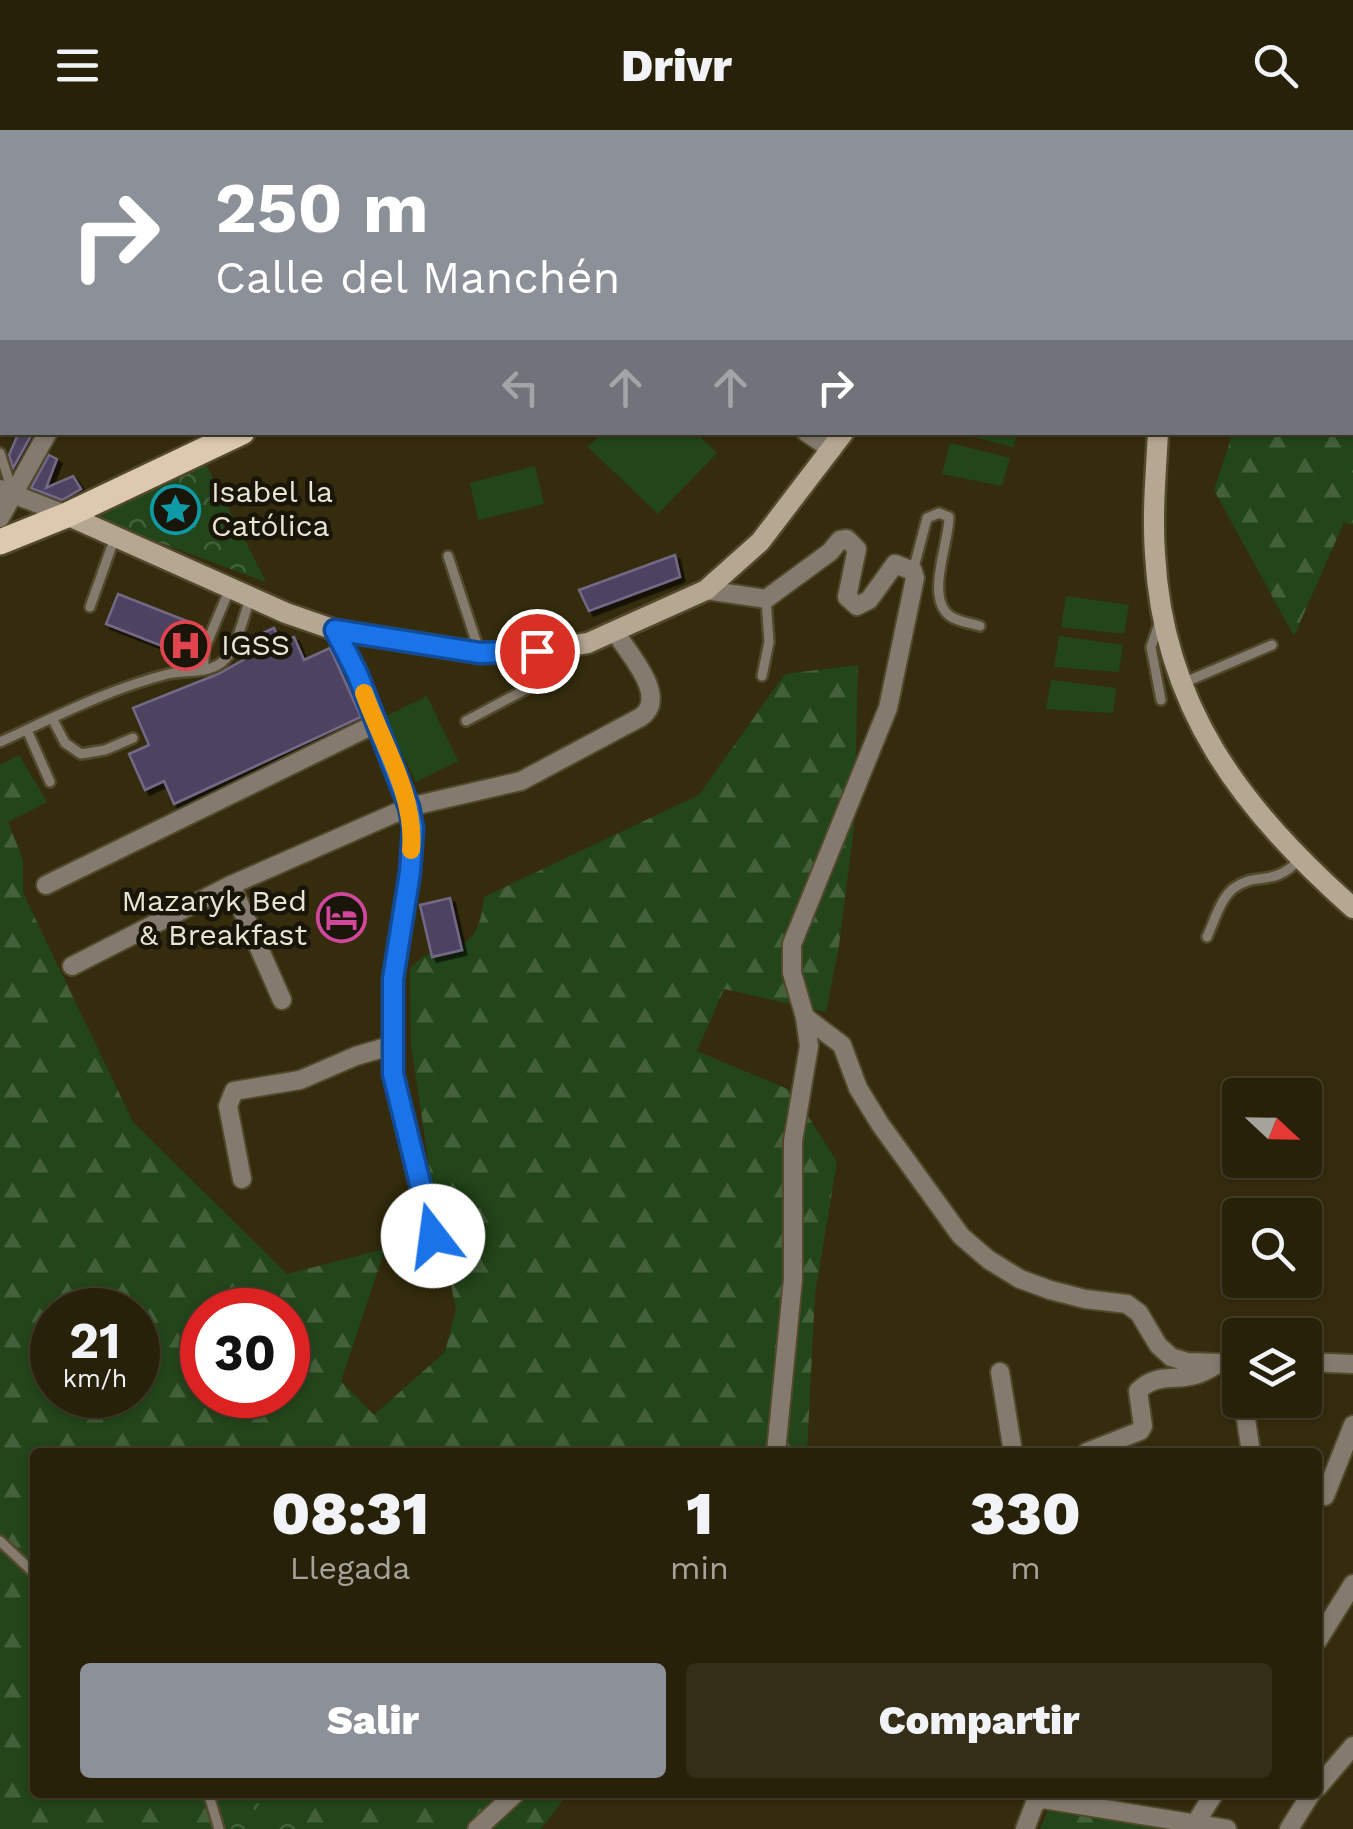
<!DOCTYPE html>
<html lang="es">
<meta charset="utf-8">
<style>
:root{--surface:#28210a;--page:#342e18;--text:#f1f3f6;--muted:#a5a39c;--line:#443e2b;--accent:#8c9099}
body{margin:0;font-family:"Work Sans",sans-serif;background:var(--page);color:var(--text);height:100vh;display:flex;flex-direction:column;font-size:38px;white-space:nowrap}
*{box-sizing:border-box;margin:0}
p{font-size:32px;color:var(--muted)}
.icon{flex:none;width:55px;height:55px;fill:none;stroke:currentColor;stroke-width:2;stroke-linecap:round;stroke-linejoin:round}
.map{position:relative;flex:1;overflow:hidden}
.side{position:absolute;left:30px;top:1318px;width:1292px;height:350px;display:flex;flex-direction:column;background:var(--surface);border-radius:10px;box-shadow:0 2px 8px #0004,0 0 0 2px var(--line)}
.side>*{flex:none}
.banner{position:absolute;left:0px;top:0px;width:1355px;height:305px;box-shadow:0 2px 8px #0004,0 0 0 2px var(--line);background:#8c9099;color:#fff;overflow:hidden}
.needle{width:65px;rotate:112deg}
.tools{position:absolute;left:1222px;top:948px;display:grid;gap:20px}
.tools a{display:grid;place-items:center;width:100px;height:100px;border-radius:10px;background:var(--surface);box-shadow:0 2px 8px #0004,0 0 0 2px var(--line);font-size:50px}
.speed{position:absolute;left:30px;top:1158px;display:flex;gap:20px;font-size:50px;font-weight:700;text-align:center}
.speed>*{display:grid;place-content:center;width:130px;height:130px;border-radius:50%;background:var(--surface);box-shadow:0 2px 8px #0004,0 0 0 2px var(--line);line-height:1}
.speed small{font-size:25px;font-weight:400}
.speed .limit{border:15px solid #d22;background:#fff;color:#111}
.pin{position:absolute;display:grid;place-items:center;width:85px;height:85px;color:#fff;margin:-42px;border:5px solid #fff;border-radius:50%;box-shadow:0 2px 10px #0007}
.me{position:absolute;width:110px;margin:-55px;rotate:345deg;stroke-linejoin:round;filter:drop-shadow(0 0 8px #0008)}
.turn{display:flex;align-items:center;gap:35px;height:210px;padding:0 50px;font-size:45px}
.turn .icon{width:130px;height:130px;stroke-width:2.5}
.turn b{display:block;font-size:70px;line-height:85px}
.lanes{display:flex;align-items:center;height:95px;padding:0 50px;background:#0003;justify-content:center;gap:50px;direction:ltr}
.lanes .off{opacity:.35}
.eta{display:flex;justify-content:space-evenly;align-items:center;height:170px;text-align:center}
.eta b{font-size:60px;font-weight:800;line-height:70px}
.action{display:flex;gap:20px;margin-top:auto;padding:20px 50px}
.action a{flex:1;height:115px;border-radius:10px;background:var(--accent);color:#fff;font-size:40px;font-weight:800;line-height:115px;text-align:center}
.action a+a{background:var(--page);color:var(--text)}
header{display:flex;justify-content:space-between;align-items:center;height:130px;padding:0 50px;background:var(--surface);font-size:45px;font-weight:800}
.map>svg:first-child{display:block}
</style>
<header><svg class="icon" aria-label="menu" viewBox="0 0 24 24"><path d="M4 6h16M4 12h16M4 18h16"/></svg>Drivr<svg class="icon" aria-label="search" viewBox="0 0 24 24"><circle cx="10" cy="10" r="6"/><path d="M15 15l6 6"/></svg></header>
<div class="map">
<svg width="1353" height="1699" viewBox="0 0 1353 1699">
<defs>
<pattern id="forest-firs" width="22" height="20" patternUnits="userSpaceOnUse" patternTransform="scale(2.5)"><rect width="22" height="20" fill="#23451a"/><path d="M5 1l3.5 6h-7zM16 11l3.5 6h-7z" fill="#43603a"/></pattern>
<pattern id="park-crowns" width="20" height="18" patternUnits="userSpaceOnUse" patternTransform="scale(2.5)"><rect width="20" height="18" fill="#23451a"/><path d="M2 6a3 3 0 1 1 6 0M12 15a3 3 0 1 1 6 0" fill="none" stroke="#43603a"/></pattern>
<filter id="shadow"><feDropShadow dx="4.5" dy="4.5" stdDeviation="0" flood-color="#0009"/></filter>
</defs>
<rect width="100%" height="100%" fill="#352c0d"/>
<g fill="url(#forest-firs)" fill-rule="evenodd">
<polygon points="1353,217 1353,395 1344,392 1294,506 1214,360 1233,303 1352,302"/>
<path d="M858,535L854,697L839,815L826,882L724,859L697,921L792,961L837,1032L815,1164L807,1322H35V1662L568,1663L541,1699H0V635L19,625L47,672L8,692L23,730V763L133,992L287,1144L385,1119L341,1251L374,1285L445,1222L456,1179L437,1089L411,914L410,839C443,800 477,839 484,767L699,665L785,544ZM52,1180H138V1265H52ZM202,1180H288V1265H202Z"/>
<polygon points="1050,1676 1166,1699 1040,1699"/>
</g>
<g fill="url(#park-crowns)">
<polygon points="221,0 404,0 220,2"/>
<polygon points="206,334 266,452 82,384"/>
<polygon points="238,1662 242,1663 298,1699 231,1699"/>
</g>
<g fill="#23451a">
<polygon points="1049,0 1353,0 1353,192 1352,2"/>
<polygon points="953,302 1017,302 1017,303 1013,317"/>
<polygon points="696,303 717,323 658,384 588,317 602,303"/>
<polygon points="950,313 1010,328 1002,356 942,344"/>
<polygon points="535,336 544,374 478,390 470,353"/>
<polygon points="1066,466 1129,475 1124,504 1061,497"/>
<polygon points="1059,506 1123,515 1119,542 1054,537"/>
<polygon points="1051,550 1116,558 1113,583 1046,579"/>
<polygon points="427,566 458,631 416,652 384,587"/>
</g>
<g fill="#4d435f" stroke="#736987" stroke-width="2.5" filter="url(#shadow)">
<polygon points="19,302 33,302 13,338 9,325"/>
<polygon points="49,325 57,329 46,358 73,346 81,359 62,370 31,358"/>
<polygon points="675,425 680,447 589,481 579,460"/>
<polygon points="118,464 202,497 190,527 106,494"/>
<polygon points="274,498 280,513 294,507 304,530 330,518 361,587 174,674 164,651 145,660 129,624 149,615 133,578 218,544 243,530 239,522 245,511"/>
<polygon points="450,768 462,820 432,827 420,775"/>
</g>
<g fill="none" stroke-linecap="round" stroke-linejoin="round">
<defs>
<g id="lane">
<polyline points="0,255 2,249"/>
<polyline points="0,323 13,363"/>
<polyline points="448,426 479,520"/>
<path d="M913,441L927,388L939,383L949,387C949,413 925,468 950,486C958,492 970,493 980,496"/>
<polyline points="90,477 115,407"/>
<polyline points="1161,488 1151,517 1161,570"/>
<polyline points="204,540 204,520 230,458"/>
<polyline points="762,546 769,512 766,469"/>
<polyline points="1183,553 1272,515"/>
<polyline points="52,588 65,613 81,624 105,620 133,608"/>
<polyline points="466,591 534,555 539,548 537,521"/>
<polyline points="27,600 50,652"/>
<path d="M0,612C55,587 109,559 168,544C184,540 206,544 221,533C237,521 243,487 250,469"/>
<path d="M1207,807C1214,792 1221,767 1234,758C1257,741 1272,758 1299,730"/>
<polyline points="0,1411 35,1444"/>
<polyline points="208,1662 219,1699"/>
</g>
<g id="street">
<polyline points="208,2 210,0"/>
<polyline points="411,2 413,0"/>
<polyline points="0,53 2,55"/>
<polyline points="1352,204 1353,205"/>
<polyline points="806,302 832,320"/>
<polyline points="0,359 67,385"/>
<polyline points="0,388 48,302"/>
<polyline points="706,460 766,469 830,422 840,410 847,409 857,419 847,467 857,476 869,470 895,434 913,441 915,448 888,578 792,814 792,843 805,887 809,916 793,1011 793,1149 776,1322"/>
<polyline points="335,500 357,543 409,677 413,698 410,743 393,849 393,944 441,1135"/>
<polyline points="46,755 375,594"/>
<polyline points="231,755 282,870"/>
<path d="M72,836L231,755L409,677L521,651L641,587C669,567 629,524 615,502"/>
<polyline points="805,887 842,915 858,958 880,994 961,1106 989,1130 1020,1149 1050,1160 1085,1169 1127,1174 1139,1183 1158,1215 1171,1227 1187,1232 1219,1233 1240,1230"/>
<polyline points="242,1049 228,976 234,961 300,950 356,926 393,915"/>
<polyline points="1305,1232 1353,1234"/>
<polyline points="1000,1242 1013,1322"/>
<polyline points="1243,1270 1251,1322"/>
<path d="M1087,1322L1140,1301L1143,1296L1138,1261C1156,1243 1173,1251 1195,1245C1203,1243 1211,1238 1218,1234"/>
<polyline points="1325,1366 1353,1295"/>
<polyline points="1318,1510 1353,1454"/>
<polyline points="1318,1657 1353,1616"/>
<polyline points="1195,1694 1215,1662"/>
<polyline points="477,1699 517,1662"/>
<polyline points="1025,1699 1035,1673 1043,1669 1227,1699"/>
<polyline points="1289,1699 1312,1662"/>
</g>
<g id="secondary">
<path d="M1158,302C1156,343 1152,383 1155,424C1163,578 1242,679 1353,778"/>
<polyline points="67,385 286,483 335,500 480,523 537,521 588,513 706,460 760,412 844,302"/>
</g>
<g id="primary">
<polyline points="655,0 662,2"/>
<polyline points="702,2 704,0"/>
<polyline points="0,412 67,385 242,302"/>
</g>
</defs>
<use href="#lane" stroke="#52492d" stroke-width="14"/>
<use href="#street" stroke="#52492d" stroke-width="22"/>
<use href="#secondary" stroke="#52492d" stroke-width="25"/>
<use href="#primary" stroke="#52492d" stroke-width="30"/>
<use href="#lane" stroke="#847b6e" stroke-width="9"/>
<use href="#street" stroke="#847b6e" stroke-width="18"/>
<use href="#secondary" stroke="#b6a793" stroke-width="20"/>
<use href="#primary" stroke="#dcc9af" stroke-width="25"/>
</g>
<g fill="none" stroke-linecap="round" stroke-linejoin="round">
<defs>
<polyline id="route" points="433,1106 393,944 393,849 410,742 413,698 409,677 357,543 335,500 480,523 537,521"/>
</defs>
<use href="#route" stroke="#114b97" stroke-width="25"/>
<use href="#route" stroke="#1a73e8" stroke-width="18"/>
<path stroke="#f59e0b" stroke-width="18" d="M364,563C382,613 416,666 411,720"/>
</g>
<defs>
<symbol id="sight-ring" viewBox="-11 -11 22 22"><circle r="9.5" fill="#191508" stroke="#0f9aa8" stroke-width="1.5"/><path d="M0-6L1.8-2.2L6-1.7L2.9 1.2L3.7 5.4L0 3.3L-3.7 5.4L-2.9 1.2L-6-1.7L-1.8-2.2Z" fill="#0f9aa8"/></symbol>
<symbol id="hospital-ring" viewBox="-11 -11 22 22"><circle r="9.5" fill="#191508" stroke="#e0444e" stroke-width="1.5"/><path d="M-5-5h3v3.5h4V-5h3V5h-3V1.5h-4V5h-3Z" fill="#e0444e"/></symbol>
<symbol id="hotel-ring" viewBox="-11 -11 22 22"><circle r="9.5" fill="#191508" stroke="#d1479c" stroke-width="1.5"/><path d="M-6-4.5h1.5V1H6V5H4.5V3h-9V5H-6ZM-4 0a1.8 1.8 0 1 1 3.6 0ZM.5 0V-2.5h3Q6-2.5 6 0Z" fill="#d1479c"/></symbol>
</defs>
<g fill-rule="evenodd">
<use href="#sight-ring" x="148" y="352" width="55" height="55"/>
<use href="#hospital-ring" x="158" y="488" width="55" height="55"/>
<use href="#hotel-ring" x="314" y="760" width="55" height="55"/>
</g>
<g text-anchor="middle" stroke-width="9" stroke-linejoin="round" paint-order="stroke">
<g font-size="30" fill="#eae4d3" stroke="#191508" text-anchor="start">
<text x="211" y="372">Isabel la<tspan x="211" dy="34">Católica</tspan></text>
<text x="221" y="525">IGSS</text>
<text x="307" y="781" text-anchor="end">Mazaryk Bed<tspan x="307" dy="34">&amp; Breakfast</tspan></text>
</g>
</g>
</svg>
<div class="tools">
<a><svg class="needle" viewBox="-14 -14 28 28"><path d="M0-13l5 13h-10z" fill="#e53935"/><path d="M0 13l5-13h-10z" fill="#a5a39c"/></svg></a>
<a><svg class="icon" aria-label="search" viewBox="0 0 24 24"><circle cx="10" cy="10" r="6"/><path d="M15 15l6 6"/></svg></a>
<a><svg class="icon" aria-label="layers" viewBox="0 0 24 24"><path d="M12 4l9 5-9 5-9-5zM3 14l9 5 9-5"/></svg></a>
</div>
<div class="speed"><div>21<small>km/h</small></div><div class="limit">30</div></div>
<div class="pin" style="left:537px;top:521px;background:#d93025"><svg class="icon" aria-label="arrive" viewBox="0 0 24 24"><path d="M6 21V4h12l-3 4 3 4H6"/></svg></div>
<svg class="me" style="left:433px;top:1106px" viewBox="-20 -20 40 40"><circle r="19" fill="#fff"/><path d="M0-13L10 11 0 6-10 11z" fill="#1a73e8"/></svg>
<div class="banner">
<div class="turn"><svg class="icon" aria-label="right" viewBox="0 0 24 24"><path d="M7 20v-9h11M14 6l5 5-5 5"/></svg><div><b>250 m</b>Calle del Manchén</div></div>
<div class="lanes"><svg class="icon off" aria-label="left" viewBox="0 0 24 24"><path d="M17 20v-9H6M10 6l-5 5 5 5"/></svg><svg class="icon off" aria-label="ahead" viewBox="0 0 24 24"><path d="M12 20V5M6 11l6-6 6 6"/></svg><svg class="icon off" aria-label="ahead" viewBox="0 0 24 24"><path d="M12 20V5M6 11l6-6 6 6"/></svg><svg class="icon" aria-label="right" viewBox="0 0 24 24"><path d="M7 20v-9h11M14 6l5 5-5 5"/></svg></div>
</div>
<section class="side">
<div class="eta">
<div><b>08:31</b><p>Llegada</p></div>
<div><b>1</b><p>min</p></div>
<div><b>330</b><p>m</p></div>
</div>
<div class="action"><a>Salir</a><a>Compartir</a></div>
</section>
</div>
